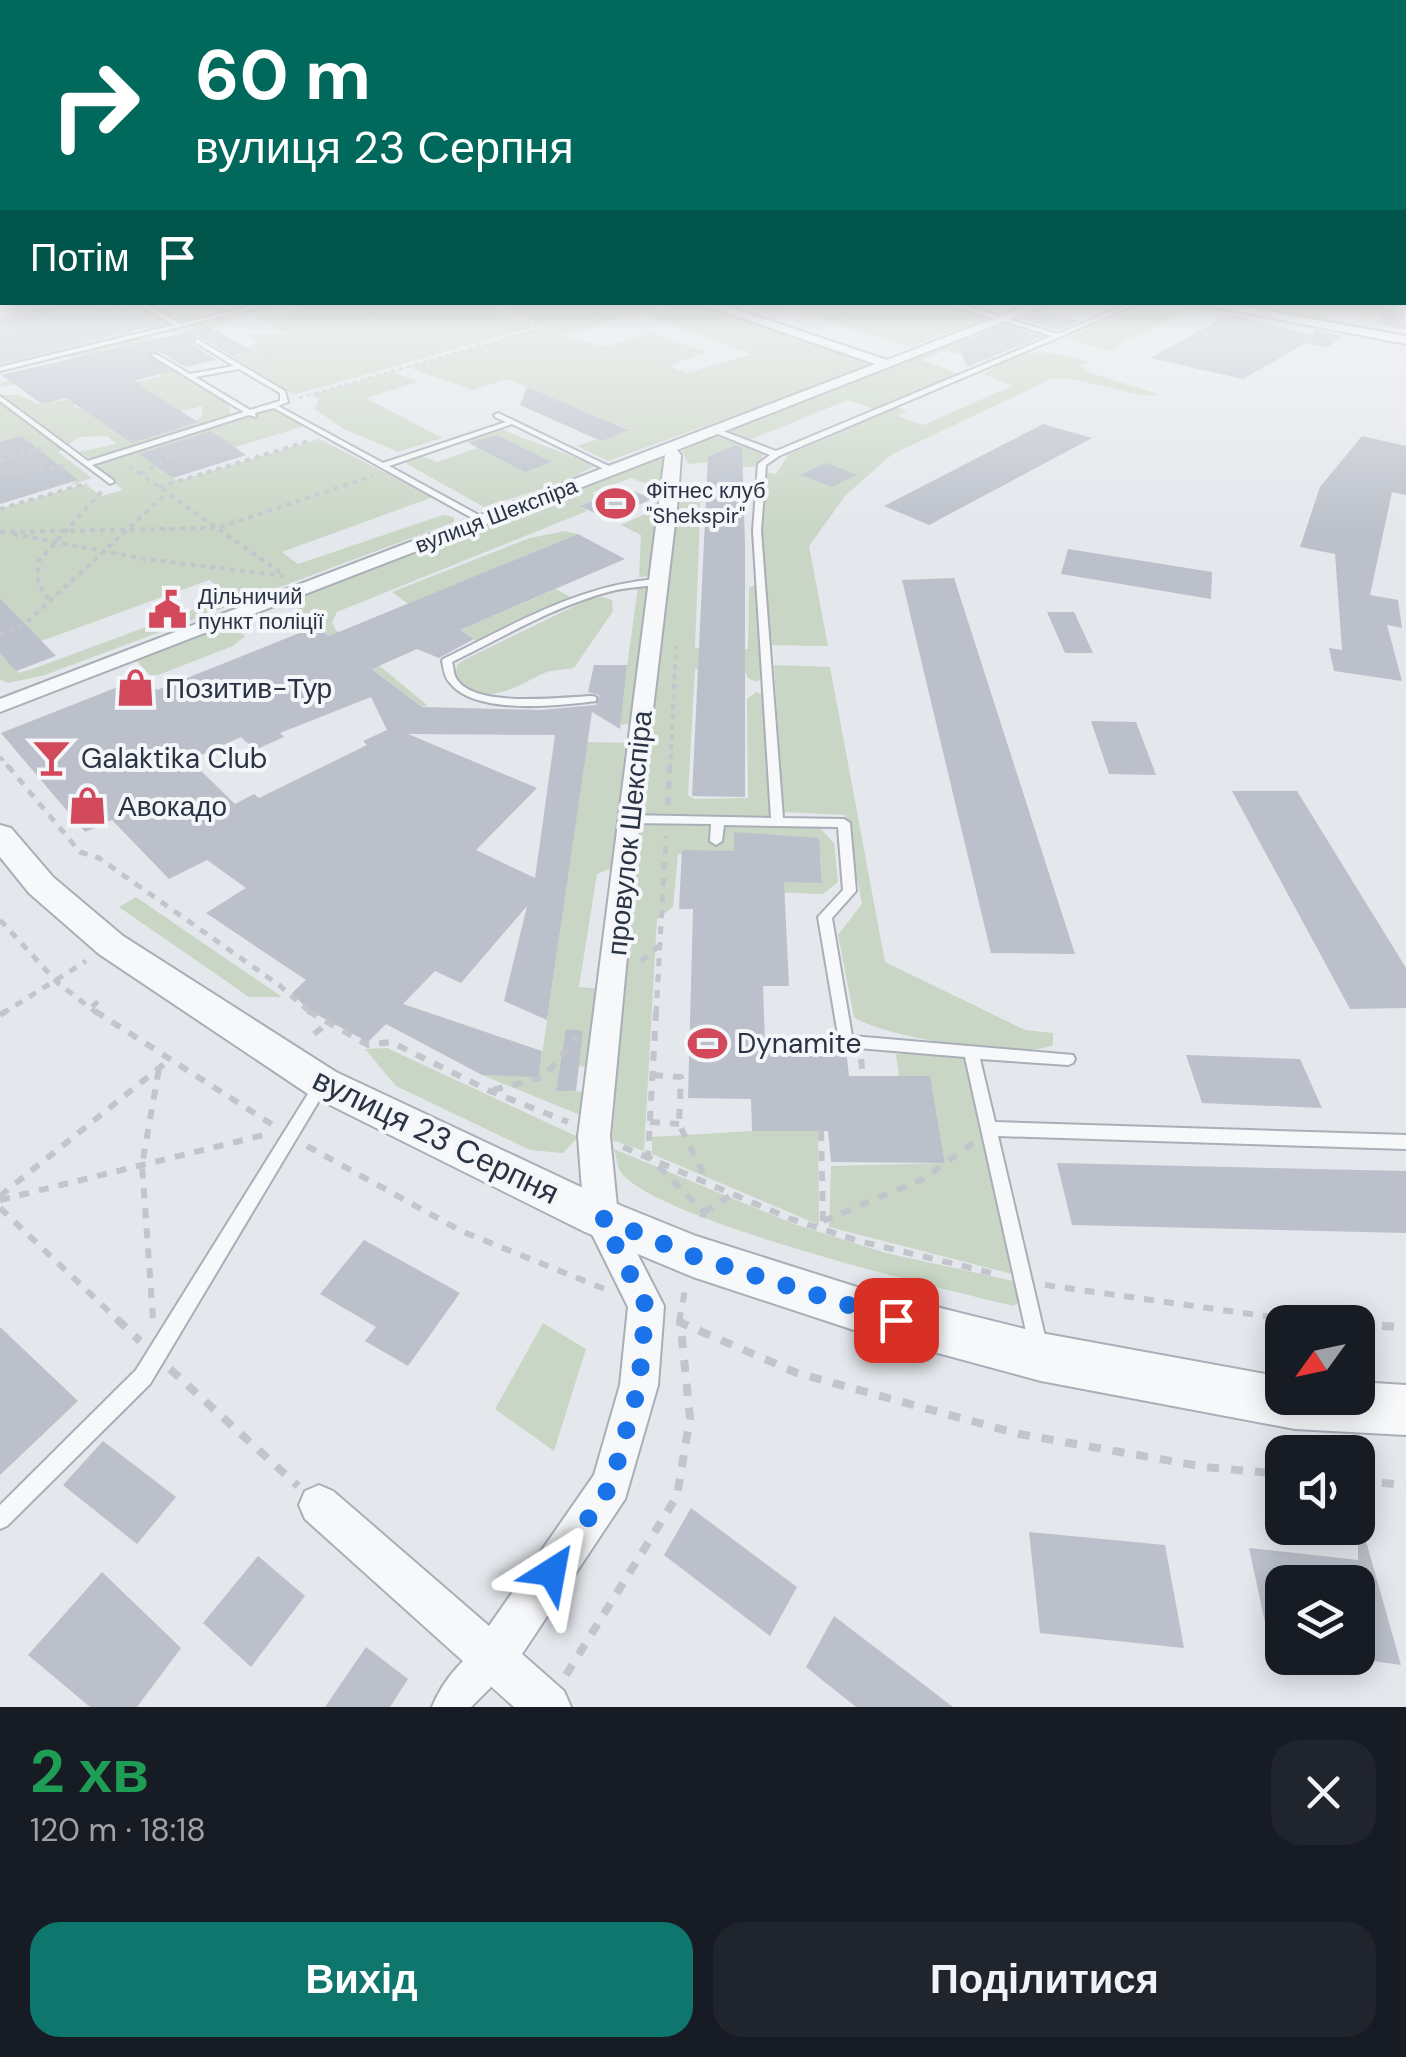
<!DOCTYPE html>
<html lang="uk">
<meta charset="utf-8">
<style>
:root{--surface:#171b24;--page:#20242c;--text:#f1f3f6;--muted:#9ea1a6;--accent:#0f766e}
body{margin:0;font-family:"DM Sans",sans-serif;background:var(--page);color:var(--text);height:100vh;display:flex;flex-direction:column;font-size:38px;white-space:nowrap}
*{box-sizing:border-box;margin:0}
p{font-size:32px;color:var(--muted)}
.icon{flex:none;width:55px;height:55px;fill:none;stroke:currentColor;stroke-width:2;stroke-linecap:round;stroke-linejoin:round}
.map{position:relative;height:1707px;overflow:hidden}
.details{display:flex;flex-direction:column;background:var(--surface);flex:1}
.details>*{flex:none}
.top-card{position:absolute;left:0px;top:0px;width:1408px;height:305px;box-shadow:0 5px 25px #0003;background:#00695c;color:#fff;overflow:hidden}
.needle{width:65px;rotate:237deg}
.tools{position:absolute;left:1265px;top:1305px;display:grid;gap:20px}
.tools a{display:grid;place-items:center;width:110px;height:110px;border-radius:20px;background:var(--surface);box-shadow:0 5px 25px #0003;font-size:50px}
.pin{position:absolute;display:grid;place-items:center;width:85px;height:85px;color:#fff;margin:-42px;border-radius:20px;box-shadow:0 5px 15px #0006}
.me{position:absolute;width:110px;margin:-55px;rotate:34deg;stroke-linejoin:round;filter:drop-shadow(0 0 8px #0008)}
.turn{display:flex;align-items:center;gap:35px;height:210px;padding:0 30px;font-size:45px}
.turn .icon{width:130px;height:130px;stroke-width:2.5}
.turn b{display:block;font-size:70px;line-height:85px}
.then{display:flex;align-items:center;height:95px;padding:0 30px;background:#0003;gap:20px;font-size:38px}
.round{display:grid;place-items:center;flex:none;width:105px;height:105px;border-radius:30px;background:var(--page)}
.summary{display:flex;align-items:center;justify-content:space-between;height:170px;padding:0 30px}
h1{font-size:60px;font-weight:700;line-height:75px;color:#1e9e55}
.button{display:flex;gap:20px;margin-top:auto;padding:20px 30px}
.button a{flex:1;height:115px;border-radius:30px;background:var(--accent);color:#fff;font-size:40px;font-weight:700;line-height:115px;text-align:center}
.button a+a{background:var(--page);color:var(--text)}
.map>svg:first-child{display:block}
</style>
<div class="map">
<svg width="1406" height="1707" viewBox="0 0 1406 1707">
<rect width="100%" height="100%" fill="#e4e7ec"/>
<g fill="#c9d6c5" fill-rule="evenodd">
<polygon points="1405,294 1406,321 1334,309 1323,319 1218,304 1405,302"/>
<polygon points="517,302 672,303 563,335 604,347 651,332 707,352 669,366 687,373 752,354 643,315 692,303 841,352 850,359 872,363 853,373 608,461 577,446 628,429 507,379 472,390 408,367 545,327 509,311"/>
<path d="M772,302H939L990,317L910,347L795,311L805,308C786,301 772,315 753,309Z"/>
<path d="M126,303L149,310L157,307L151,303H213L238,315C220,334 175,332 150,332V325L132,330L135,335L149,334L157,340L150,348L157,354L229,395L224,400L230,407V417L91,459L79,452L116,444L107,436L79,437L58,452L92,478L71,485L77,480L0,490V395H19L38,404L91,396L73,406L89,411L125,438L196,422L202,415V406L153,418L152,393L141,386L123,385L161,376L160,370L135,355L0,387L1,383L82,362L61,354L0,373V330Z"/>
<polygon points="326,303 472,303 533,327 294,395 231,356 257,343 244,334 289,334 258,319"/>
<polygon points="1134,308 1183,311 1108,351 1067,338"/>
<path d="M1002,323L1051,336L1038,339L1015,332L959,354L947,350L922,360L962,375L893,406L907,411L898,416L923,425L1012,386L983,374C1024,350 1036,346 1088,362L1080,366L1088,372L1157,394C1145,402 1079,374 1051,379L891,455L845,496L809,546L828,646L763,645V472L776,474L788,455L884,413L848,400L749,440L725,430Z"/>
<polygon points="392,372 419,382 366,398 442,438 398,452 342,428 315,409 319,399 311,395"/>
<path d="M276,409L304,426L161,470L178,481L319,439L433,497L282,552L298,564L443,515L454,517V522L45,675L8,683L0,679V622L16,615L0,598V509L85,484L101,496L123,490L94,464ZM209,580L226,592L211,598L214,602L35,668L19,673L3,655Z"/>
<path d="M500,428C532,444 562,450 595,466L563,482L484,507L407,464V460L420,455L437,462L477,448L464,440Z"/>
<polygon points="714,435 764,454 758,467 742,467 742,459 688,464 682,451"/>
<polygon points="660,458 667,461 664,491 631,478 592,493 599,498 581,505 587,511 337,612 332,622 335,629 427,705 422,707 301,614 290,597"/>
<polygon points="676,483 683,483 682,504 688,488 701,488 695,648 748,649 749,588 754,585 759,587 763,676 757,682 748,678 744,670 695,669 688,795 694,799 748,798 747,699 756,692 764,695 771,816 767,818 638,817"/>
<polygon points="647,513 660,520 651,576 639,577 641,535 621,525"/>
<polygon points="565,531 578,534 408,604 392,592 530,538"/>
<polygon points="638,586 650,589 635,723 619,725"/>
<polygon points="556,589 572,598 477,641 460,630"/>
<path d="M603,597L612,600L613,611L574,668C563,670 552,669 542,674C517,686 479,712 456,676L457,665L464,660L589,599Z"/>
<polygon points="240,616 248,624 237,630 245,636 233,646 158,675 150,675 137,661 145,653"/>
<path d="M774,665L830,667L885,962L1025,1030L1053,1033V1045C1023,1060 882,1037 854,1017L838,935L862,904L845,815L783,812Z"/>
<polygon points="587,742 629,743 619,865 597,874 579,987 602,989 594,1066 560,1067 556,1090 587,1092 585,1117 482,1075 539,1076"/>
<polygon points="678,823 819,827 834,843 838,882 823,894 758,892 758,881 822,882 821,858 811,844 728,855 678,854 673,907 657,919 644,1151 612,1140 637,824"/>
<polygon points="136,897 282,997 249,997 119,907"/>
<polygon points="387,1048 578,1137 563,1153 530,1150 396,1086 365,1049"/>
<polygon points="896,1054 968,1055 1016,1275 829,1227 831,1166 945,1163 930,1077 899,1076"/>
<polygon points="752,1131 818,1131 819,1225 652,1154 652,1137"/>
<path d="M614,1149L794,1224L886,1253L1018,1282L1021,1300L1014,1306C947,1290 652,1220 620,1171C617,1165 616,1156 614,1149Z"/>
<polygon points="543,1323 586,1349 554,1451 495,1409"/>
</g>
<g fill="#bbc0ca" fill-rule="evenodd">
<polygon points="1405,295 1406,329 1374,324 1397,302 1405,302"/>
<polygon points="69,302 114,302 157,325 0,363 0,318"/>
<polygon points="1040,311 1080,321 1058,330 1021,319"/>
<polygon points="1231,314 1312,335 1316,330 1344,336 1326,348 1306,343 1243,379 1150,358"/>
<polygon points="1005,325 1041,337 967,367 958,344"/>
<polygon points="209,327 252,350 232,356 196,335 193,345 217,360 186,367 158,351 148,353 171,371 134,381 198,422 132,443 66,398 42,404 1,375"/>
<polygon points="527,387 629,430 601,441 520,405"/>
<polygon points="1043,424 1092,438 929,525 884,506"/>
<polygon points="211,431 246,455 173,478 139,454"/>
<polygon points="496,435 552,462 525,472 469,443"/>
<polygon points="21,436 78,480 0,504 0,442"/>
<polygon points="1362,436 1406,446 1406,495 1392,492 1370,595 1398,600 1402,628 1387,625 1402,681 1334,671 1329,648 1342,650 1335,554 1300,547 1320,487"/>
<polygon points="736,445 742,448 745,546 745,797 692,796 708,457"/>
<polygon points="826,463 857,475 832,487 800,475"/>
<polygon points="624,487 652,499 607,519 580,506"/>
<path d="M578,534L625,559L460,630L474,639L439,658L417,649L372,669L422,707L540,710L596,705L599,695L588,692L594,665H627L620,729L592,712L547,1020L504,1001L527,906L461,983L435,971L403,1004L542,1051L539,1077L482,1075L386,1024L368,1042L308,1010L292,993L306,980L206,913L246,888L207,860L169,879L112,820L85,832L1,733L143,677L157,690L317,626L329,636ZM371,697L387,730L363,741L367,745L259,798L254,794L235,804L190,760L241,737L255,750L284,737L280,733ZM408,734L555,735L535,878L476,850L537,788Z"/>
<polygon points="1068,549 1212,572 1211,599 1061,574"/>
<polygon points="954,578 1075,954 991,953 902,580"/>
<polygon points="0,598 56,656 16,671 0,653"/>
<polygon points="1047,612 1074,612 1093,653 1065,653"/>
<polygon points="1091,721 1136,722 1156,775 1109,774"/>
<polygon points="1232,791 1297,791 1406,968 1406,1008 1350,1009"/>
<polygon points="734,832 819,838 822,883 784,882 789,986 763,986 765,1046 838,1047 846,1051 849,1076 930,1076 945,1163 831,1162 828,1131 752,1131 751,1099 688,1098 693,909 679,909 682,850 734,851"/>
<polygon points="566,1029 583,1031 576,1091 556,1091"/>
<polygon points="1186,1055 1300,1059 1322,1108 1202,1103"/>
<polygon points="1057,1163 1406,1171 1406,1233 1072,1225"/>
<polygon points="364,1240 460,1293 408,1366 365,1341 376,1327 320,1294"/>
<polygon points="0,1327 78,1401 0,1475"/>
<polygon points="103,1441 176,1497 137,1544 63,1485"/>
<polygon points="691,1508 797,1587 770,1636 664,1555"/>
<polygon points="1029,1532 1165,1545 1184,1648 1040,1633"/>
<polygon points="1364,1534 1401,1665 1358,1659 1358,1582 1282,1582 1282,1658 1273,1659 1249,1548 1358,1560 1358,1535"/>
<polygon points="258,1556 305,1596 251,1667 203,1623"/>
<polygon points="102,1572 181,1648 137,1707 90,1707 28,1655"/>
<polygon points="834,1616 953,1707 856,1707 806,1667"/>
<polygon points="366,1647 408,1679 390,1707 325,1707"/>
</g>
<g fill="none" stroke-linecap="round" stroke-linejoin="round">
<defs>
<g id="service">
<rect x="0" y="298" width="2" height="4"/>
<polygon points="135,302 143,302 180,324 268,302 280,302 0,371 0,367 174,325"/>
<polygon points="941,302 952,302 1058,334 1133,302 1142,302 779,456 766,465 761,531 783,818 844,819 850,823 856,891 832,918 852,1036 1073,1055 1075,1059 1073,1063 1068,1065 980,1059 995,1122 1406,1135 1406,1149 998,1136 1047,1345 1045,1351 1038,1354 1031,1351 1029,1345 965,1057 846,1047 841,1045 839,1041 818,917 843,890 838,827 724,825 722,841 716,845 710,841 711,824 628,823 622,819 628,815 771,818 753,531 758,464 770,455 713,432 720,430 776,451 1052,336"/>
<path d="M197,339L285,391L288,402L278,406L383,463L506,422L495,417L494,415L498,413L617,470L610,472L512,424L389,466L484,518L485,520L481,523L274,408L255,413L256,417L249,415L92,465L113,480L114,482L110,484L0,401V396L88,461L244,412L151,355L156,354L190,374L234,366L195,342ZM239,369L280,393V401L250,410L195,377Z"/>
<path d="M659,579L664,582L662,584C644,587 626,587 608,592C553,607 503,637 452,662C454,667 453,673 456,678C473,709 562,697 592,696L596,697V701C559,706 475,715 450,683C444,677 444,669 442,661L443,659C513,625 580,584 659,579Z"/>
<polygon points="321,1079 326,1081 329,1085 326,1089 150,1384 7,1526 0,1529 0,1505 136,1370 316,1081"/>
</g>
<path id="pedestrian" d="M493,1641L506,1646L511,1659L506,1672L471,1707H432C443,1680 465,1653 493,1641Z"/>
<g id="minor">
<polygon points="695,302 714,302 887,360 1036,302 1054,302 677,450 681,455 678,498 640,819 610,1136 618,1216 664,1306 658,1385 625,1499 522,1654 564,1691 571,1707 514,1707 305,1519 299,1505 305,1491 319,1485 333,1491 489,1626 594,1475 620,1385 628,1307 584,1218 578,1136 665,455 0,712 0,699 875,364"/>
<polygon points="1189,302 1218,302 1406,336 1406,344"/>
</g>
<polygon id="tertiary" points="0,825 11,828 53,877 123,936 336,1072 617,1204 696,1236 860,1288 1041,1333 1282,1377 1282,1398 1358,1398 1358,1382 1406,1385 1406,1435 1295,1429 1041,1381 860,1332 693,1277 585,1232 308,1094 99,954 29,893 0,857"/>
</defs>
<use href="#service" stroke="#a9aeb7" stroke-width="4"/>
<use href="#pedestrian" stroke="#a9aeb7" stroke-width="4"/>
<use href="#minor" stroke="#a9aeb7" stroke-width="4"/>
<use href="#tertiary" stroke="#a9aeb7" stroke-width="4"/>
<g stroke="#c2c5cb" stroke-width="2.5" stroke-dasharray="4 4" stroke-linecap="butt">
<polyline points="475,302 540,327"/>
<polyline points="840,302 856,308"/>
<polyline points="1378,302 1406,304"/>
<polyline points="1321,307 1357,302"/>
<polyline points="778,310 794,305"/>
<polyline points="357,317 417,302"/>
<polyline points="833,317 877,302"/>
<polyline points="907,321 916,324"/>
<polyline points="0,329 120,302"/>
<polyline points="255,362 356,317"/>
<polyline points="299,398 633,302"/>
</g>
<g stroke="#c2c5cb" stroke-width="4" stroke-dasharray="5 5" stroke-linecap="butt">
<polyline points="0,460 42,448"/>
<polyline points="129,466 284,575"/>
<polyline points="0,474 64,466"/>
<polyline points="141,474 173,455"/>
<polyline points="159,487 309,441"/>
<polyline points="0,509 87,483"/>
<polyline points="0,532 218,528 373,476"/>
<polyline points="13,534 145,559 284,576"/>
<polyline points="49,599 38,584 38,562 102,491"/>
<polyline points="0,634 25,624 167,493"/>
<polyline points="0,757 10,769"/>
<polyline points="670,769 676,646"/>
</g>
<g stroke="#c2c5cb" stroke-width="5" stroke-dasharray="8 8" stroke-linecap="butt">
<polyline points="8,766 80,852 99,858 279,985 312,1014"/>
<polyline points="668,805 670,766"/>
<polyline points="0,920 58,983 98,1014"/>
<polyline points="641,961 659,946"/>
<polyline points="92,1007 100,1000"/>
<polyline points="2,1014 86,961"/>
<polyline points="656,1014 666,836"/>
</g>
<g stroke="#c2c5cb" stroke-width="6" stroke-dasharray="10 10" stroke-linecap="butt">
<polyline points="95,1011 276,1127"/>
<polyline points="308,1011 368,1045 391,1042 490,1091 568,1122"/>
<polyline points="656,1011 648,1156 704,1212 700,1226"/>
<polyline points="0,1015 6,1011"/>
<polyline points="314,1034 328,1023"/>
<polyline points="861,1059 863,1076"/>
<polyline points="653,1075 681,1077 679,1124 706,1179"/>
<polyline points="493,1090 544,1077 576,1038"/>
<polyline points="650,1122 679,1124"/>
<polyline points="821,1131 823,1223"/>
<polyline points="307,1146 461,1231 607,1290"/>
<polyline points="623,1147 791,1219 859,1241 1000,1275"/>
<polyline points="0,1196 169,1060"/>
<polyline points="0,1200 268,1134"/>
<polyline points="0,1208 120,1322"/>
<polyline points="704,1212 735,1193"/>
<polyline points="823,1221 923,1179 973,1143"/>
<polyline points="1045,1285 1307,1322"/>
<polyline points="153,1318 142,1165 159,1068"/>
<polyline points="679,1322 686,1285"/>
</g>
<g stroke="#c2c5cb" stroke-width="8" stroke-dasharray="12 12" stroke-linecap="butt">
<polyline points="117,1319 140,1341"/>
<polyline points="1289,1319 1309,1322"/>
<polyline points="677,1321 797,1373 1019,1434 1205,1467 1282,1474"/>
<polyline points="1358,1325 1406,1327"/>
<polyline points="170,1369 298,1486"/>
<polyline points="1358,1481 1406,1485"/>
<polyline points="566,1675 677,1496 690,1418 680,1319"/>
</g>
<use href="#service" fill="#f7f8fa" fill-rule="evenodd"/>
<use href="#pedestrian" fill="#f7f8fa" fill-rule="evenodd"/>
<use href="#minor" fill="#f7f8fa" fill-rule="evenodd"/>
<use href="#tertiary" fill="#f7f8fa" fill-rule="evenodd"/>
</g>
<linearGradient id="sky" x2="0" y2="1"><stop stop-color="#8bb4dd"/><stop offset="0.55" stop-color="#f3f4f6"/><stop offset="1" stop-color="#f3f4f6" stop-opacity="0"/></linearGradient>
<rect width="1406" height="533" fill="url(#sky)"/>
<g fill="none" stroke-linecap="round" stroke-linejoin="round">
<polyline stroke="#1a73e8" stroke-width="18" stroke-dasharray="0 32.4" points="552,1572 611,1485 639,1385 646,1306 602,1218 693,1256 896,1320"/>
</g>
<defs>
<symbol id="stadium-bare" viewBox="-9 -9 18 18"><path d="M0-5a6.5 5 0 1 0 0 10a6.5 5 0 1 0 0-10ZM-3.5-1.8h7v3.6h-7Z" fill="#d1495b" stroke="#f4f6f9" stroke-width="2.5" paint-order="stroke"/></symbol>
<symbol id="civic-bare" viewBox="-9 -9 18 18"><path d="M-.6-6.5H3V-4.5H.6V-3L4-1V1h2V6H-6V1h2V-1L-.6-3ZM-1.2 2.5V6h2.4V2.5Z" fill="#d1495b" stroke="#f4f6f9" stroke-width="2.5" paint-order="stroke"/></symbol>
<symbol id="shop-bare" viewBox="-9 -9 18 18"><path d="M-5-2.5h2.3a2.7 3.5 0 0 1 5.4 0H5L5.5 6h-11ZM-1.5-2.5h3a1.5 2.3 0 0 0-3 0Z" fill="#d1495b" stroke="#f4f6f9" stroke-width="2.5" paint-order="stroke"/></symbol>
<symbol id="bar-bare" viewBox="-9 -9 18 18"><path d="M-6-5H6L.8 .8V4.5H3.5V6h-7V4.5H-.8V.8Z" fill="#d1495b" stroke="#f4f6f9" stroke-width="2.5" paint-order="stroke"/></symbol>
</defs>
<g fill-rule="evenodd">
<use href="#stadium-bare" x="588" y="476" width="55" height="55"/>
<use href="#civic-bare" x="140" y="582" width="55" height="55"/>
<use href="#shop-bare" x="108" y="660" width="55" height="55"/>
<use href="#bar-bare" x="24" y="730" width="55" height="55"/>
<use href="#shop-bare" x="60" y="778" width="55" height="55"/>
<use href="#stadium-bare" x="680" y="1016" width="55" height="55"/>
</g>
<g text-anchor="middle" stroke-width="8" stroke-linejoin="round" paint-order="stroke">
<g font-size="22" fill="#2b3445" stroke="#f4f6f9" text-anchor="start">
<text x="646" y="498">Фітнес клуб<tspan x="646" dy="25">"Shekspir"</tspan></text>
<text x="198" y="604">Дільничий<tspan x="198" dy="25">пункт поліції</tspan></text>
</g>
<g font-size="22" fill="#2b3445" stroke="#f4f6f9">
<text transform="translate(496 515) rotate(-21)" y="8">вулиця Шекспіра</text>
</g>
<g font-size="28" fill="#2b3445" stroke="#f4f6f9" text-anchor="start">
<text x="165" y="698">Позитив-Тур</text>
<text x="81" y="768">Galaktika Club</text>
<text x="118" y="816">Авокадо</text>
<text x="737" y="1053">Dynamite</text>
</g>
<g font-size="28" fill="#2b3445" stroke="#f4f6f9">
<text transform="translate(629 833) rotate(-84)" y="10">провулок Шекспіра</text>
</g>
<g font-size="32" fill="#2b3445" stroke="#f4f6f9">
<text transform="translate(436 1136) rotate(26)" y="11">вулиця 23 Серпня</text>
</g>
</g>
</svg>
<div class="tools">
<a><svg class="needle" viewBox="-14 -14 28 28"><path d="M0-13l5 13h-10z" fill="#e53935"/><path d="M0 13l5-13h-10z" fill="#9ea1a6"/></svg></a>
<a><svg class="icon" aria-label="sound" viewBox="0 0 24 24"><path d="M4 9h4l5-4v14l-5-4H4zM17 9q2 3 0 6"/></svg></a>
<a><svg class="icon" aria-label="layers" viewBox="0 0 24 24"><path d="M12 4l9 5-9 5-9-5zM3 14l9 5 9-5"/></svg></a>
</div>
<div class="pin" style="left:896px;top:1320px;background:#d93025"><svg class="icon" aria-label="arrive" viewBox="0 0 24 24"><path d="M6 21V4h12l-3 4 3 4H6"/></svg></div>
<svg class="me" style="left:552px;top:1572px" viewBox="-20 -20 40 40"><path d="M0-17L14 15 0 8-14 15z" fill="#1a73e8" stroke="#fff" stroke-width="4"/></svg>
<div class="top-card">
<div class="turn"><svg class="icon" aria-label="right" viewBox="0 0 24 24"><path d="M7 20v-9h11M14 6l5 5-5 5"/></svg><div><b>60 m</b>вулиця 23 Серпня</div></div>
<div class="then">Потім<svg class="icon" aria-label="arrive" viewBox="0 0 24 24"><path d="M6 21V4h12l-3 4 3 4H6"/></svg></div>
</div>
</div>
<section class="details">
<div class="summary"><div><h1>2 хв</h1><p>120 m · 18:18</p></div><a class="round"><svg class="icon" aria-label="close" viewBox="0 0 24 24"><path d="M6 6l12 12M18 6L6 18"/></svg></a></div>
<div class="button"><a>Вихід</a><a>Поділитися</a></div>
</section>
